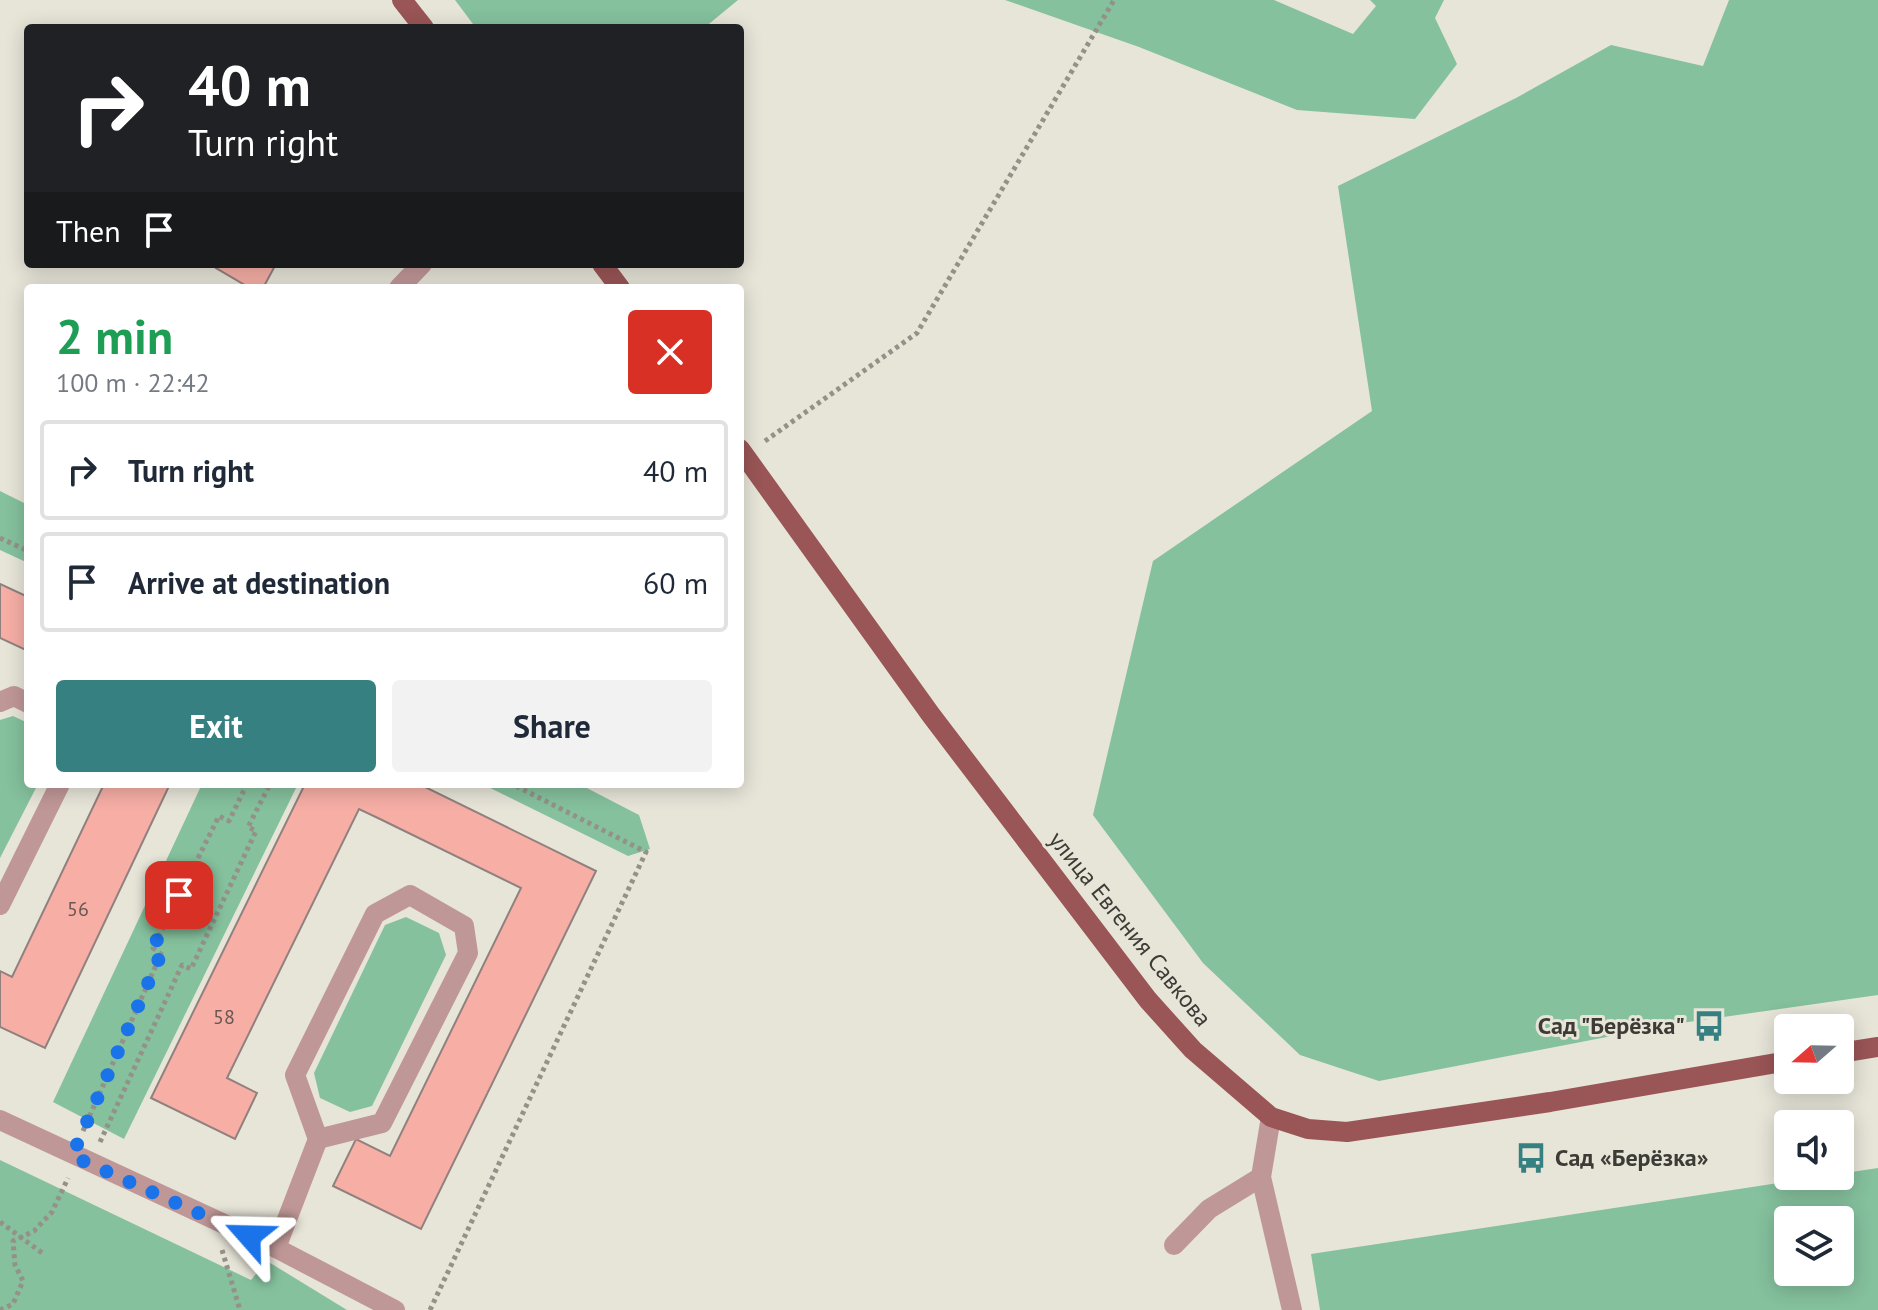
<!DOCTYPE html>
<meta charset="utf-8">
<style>
:root{--surface:#fff;--page:#f2f2f3;--text:#1f2937;--muted:#747a83;--line:#e0e1e3;--accent:#378081}
body{margin:0;font-family:"PT Sans",sans-serif;background:var(--page);color:var(--text);height:100vh;display:flex;flex-direction:column;font-size:30px;white-space:nowrap}
*{box-sizing:border-box;margin:0}
p{font-size:26px;color:var(--muted)}
.icon{flex:none;width:44px;height:44px;fill:none;stroke:currentColor;stroke-width:2;stroke-linecap:round;stroke-linejoin:round}
.map{position:relative;flex:1;overflow:hidden}
.details{position:absolute;left:24px;top:284px;width:720px;height:504px;display:flex;flex-direction:column;background:var(--surface);border-radius:8px;box-shadow:0 4px 20px #0003}
.details>*{flex:none}
.hud{position:absolute;left:24px;top:24px;width:720px;height:244px;border-radius:8px;box-shadow:0 4px 20px #0003;background:#202124;color:#fff;overflow:hidden}
.needle{width:52px;rotate:250deg}
.fabs{position:absolute;left:1774px;top:1014px;display:grid;gap:16px}
.fabs a{display:grid;place-items:center;width:80px;height:80px;border-radius:8px;background:var(--surface);box-shadow:0 4px 20px #0003;font-size:40px}
.pin{position:absolute;display:grid;place-items:center;width:68px;height:68px;color:#fff;margin:-34px;border-radius:16px;box-shadow:0 4px 12px #0006}
.me{position:absolute;width:88px;margin:-44px;rotate:295deg;stroke-linejoin:round;filter:drop-shadow(0 0 6px #0008)}
.turn{display:flex;align-items:center;gap:28px;height:168px;padding:0 32px;font-size:36px}
.turn .icon{width:104px;height:104px;stroke-width:2.5}
.turn b{display:block;font-size:56px;line-height:68px}
.then{display:flex;align-items:center;height:76px;padding:0 32px;background:#0003;gap:16px;font-size:30px}
.round{display:grid;place-items:center;flex:none;width:84px;height:84px;border-radius:8px;background:var(--page)}
.head{display:flex;align-items:center;justify-content:space-between;height:136px;padding:0 32px}
h1{font-size:48px;font-weight:800;line-height:60px;color:#1e9e55}
.action{display:flex;gap:16px;margin-top:auto;padding:16px 32px}
.action a{flex:1;height:92px;border-radius:8px;background:var(--accent);color:#fff;font-size:32px;font-weight:800;line-height:92px;text-align:center}
.action a+a{background:var(--page);color:var(--text)}
ul{padding:0;list-style:none}
li{display:flex;align-items:center;gap:24px;height:100px;margin:0 16px 12px;padding:0 16px;border:4px solid var(--line);border-radius:8px}
li div{flex:1}
li b{display:block;font-size:30px}
li em{font-style:normal}
.map>svg:first-child{display:block}
</style>
<div class="map">
<svg width="1878" height="1310" viewBox="0 0 1878 1310">
<rect width="100%" height="100%" fill="#e7e5d8"/>
<g fill="#85c19d" fill-rule="evenodd">
<polygon points="455,0 738,0 704,28 476,28"/>
<polygon points="1005,0 1274,0 1353,34 1376,6 1370,0 1444,0 1435,18 1457,64 1415,119 1297,110 1139,47"/>
<polygon points="1729,0 1878,0 1878,995 1674,1024 1379,1081 1300,1055 1203,963 1093,815 1153,561 1372,411 1338,186 1516,98 1611,45 1703,66"/>
<polygon points="0,491 28,505 28,563 0,550"/>
<polygon points="13,716 28,723 28,784 38,784 0,858 0,720"/>
<polygon points="202,784 298,784 124,1139 53,1102"/>
<polygon points="482,784 579,784 639,815 650,849 628,856"/>
<polygon points="406,917 439,933 446,955 372,1106 350,1112 320,1098 314,1073 385,925"/>
<polygon points="0,1160 251,1280 267,1261 347,1310 0,1310"/>
<path d="M1878,1168V1310H1320L1311,1254ZM1788,1220H1840V1272H1788Z"/>
</g>
<g fill="#f6aea5" stroke="#90817f" stroke-width="2">
<polygon points="218,264 276,264 263,288 250,288 216,268"/>
<polygon points="0,584 28,597 28,651 0,638"/>
<polygon points="104,784 170,784 45,1048 0,1027 0,971 12,977"/>
<polygon points="305,784 419,784 596,871 421,1229 333,1186 356,1139 390,1156 521,888 380,819 359,809 227,1078 257,1093 235,1139 151,1098"/>
</g>
<g fill="none" stroke-linecap="round" stroke-linejoin="round">
<g stroke="#939188" stroke-width="5" stroke-dasharray="4 4" stroke-linecap="butt">
<polyline points="765,441 917,333 1114,0"/>
<polyline points="0,538 28,551"/>
<polyline points="83,1131 161,954 153,948 219,816 229,821 247,784"/>
<polyline points="100,1142 182,965 191,969 256,831 248,827 270,784"/>
<polyline points="0,1222 45,1255"/>
<polyline points="222,1250 240,1310"/>
<polyline points="0,1310 13,1304 23,1281 15,1265 13,1241 34,1231 52,1212 68,1178"/>
<polyline points="430,1310 646,852 512,784"/>
</g>
<g stroke="#c09797" stroke-width="20">
<polyline points="399,288 422,264"/>
<polyline points="0,702 14,696 28,703"/>
<polygon points="410,895 464,926 468,953 382,1123 318,1139 295,1075 375,914"/>
<polyline points="0,905 60,784"/>
<polyline points="1271,1117 1261,1177 1292,1310"/>
<polyline points="0,1120 276,1248 395,1310"/>
<polyline points="1174,1245 1209,1209 1261,1177"/>
<polyline points="276,1248 318,1139"/>
</g>
<g stroke="#9a5556" stroke-width="20">
<polyline points="402,0 424,28"/>
<polyline points="602,264 620,288"/>
<polyline points="740,449 931,715 1148,1000 1193,1050 1271,1117 1308,1129 1347,1132 1550,1102 1788,1061"/>
<polyline points="1840,1053 1878,1047"/>
</g>
</g>
<g fill="none" stroke-linecap="round" stroke-linejoin="round">
<polyline stroke="#1a73e8" stroke-width="14" stroke-dasharray="0 25.2" points="179,895 153,948 161,954 72,1156 249,1236"/>
</g>
<defs>
<symbol id="bus-bare" viewBox="-9 -9 18 18"><path d="M-5-6H5V4H4V6H2V4H-2V6H-4V4H-5ZM-3.5-4V0h7V-4ZM-3.5 1.2v1.5H-2V1.2ZM2 1.2v1.5H3.5V1.2Z" fill="#378081" stroke="#e7e5d8" stroke-width="2.5" paint-order="stroke"/></symbol>
</defs>
<g fill-rule="evenodd">
<use href="#bus-bare" x="1687" y="1004" width="44" height="44"/>
<use href="#bus-bare" x="1509" y="1136" width="44" height="44"/>
</g>
<g text-anchor="middle" stroke-width="6" stroke-linejoin="round" paint-order="stroke">
<g font-size="20" fill="#6a5852">
<text x="78" y="916">56</text>
<text x="224" y="1024">58</text>
</g>
<g font-size="24" fill="#3c3b36" stroke="#e7e5d8">
<text transform="translate(1130 929) rotate(51)" y="8">улица Евгения Савкова</text>
</g>
<g font-size="24" font-weight="bold" fill="#3c3b36" stroke="#e7e5d8" text-anchor="end">
<text x="1685" y="1034">Сад "Берёзка"</text>
<text x="1555" y="1166" text-anchor="start">Сад «Берёзка»</text>
</g>
</g>
</svg>
<div class="fabs">
<a><svg class="needle" viewBox="-14 -14 28 28"><path d="M0-13l5 13h-10z" fill="#e53935"/><path d="M0 13l5-13h-10z" fill="#747a83"/></svg></a>
<a><svg class="icon" aria-label="sound" viewBox="0 0 24 24"><path d="M4 9h4l5-4v14l-5-4H4zM17 9q2 3 0 6"/></svg></a>
<a><svg class="icon" aria-label="layers" viewBox="0 0 24 24"><path d="M12 4l9 5-9 5-9-5zM3 14l9 5 9-5"/></svg></a>
</div>
<div class="pin" style="left:179px;top:895px;background:#d93025"><svg class="icon" aria-label="arrive" viewBox="0 0 24 24"><path d="M6 21V4h12l-3 4 3 4H6"/></svg></div>
<svg class="me" style="left:249px;top:1236px" viewBox="-20 -20 40 40"><path d="M0-17L14 15 0 8-14 15z" fill="#1a73e8" stroke="#fff" stroke-width="4"/></svg>
<div class="hud">
<div class="turn"><svg class="icon" aria-label="right" viewBox="0 0 24 24"><path d="M7 20v-9h11M14 6l5 5-5 5"/></svg><div><b>40 m</b>Turn right</div></div>
<div class="then">Then<svg class="icon" aria-label="arrive" viewBox="0 0 24 24"><path d="M6 21V4h12l-3 4 3 4H6"/></svg></div>
</div>
<section class="details">
<div class="head"><div><h1>2 min</h1><p>100 m · 22:42</p></div><a class="round" style="background:#d93025;color:#fff"><svg class="icon" aria-label="close" viewBox="0 0 24 24"><path d="M6 6l12 12M18 6L6 18"/></svg></a></div>
<ul>
<li><svg class="icon" aria-label="right" viewBox="0 0 24 24"><path d="M7 20v-9h11M14 6l5 5-5 5"/></svg><div><b>Turn right</b></div><em>40 m</em></li>
<li><svg class="icon" aria-label="arrive" viewBox="0 0 24 24"><path d="M6 21V4h12l-3 4 3 4H6"/></svg><div><b>Arrive at destination</b></div><em>60 m</em></li>
</ul>
<div class="action"><a>Exit</a><a>Share</a></div>
</section>
</div>
